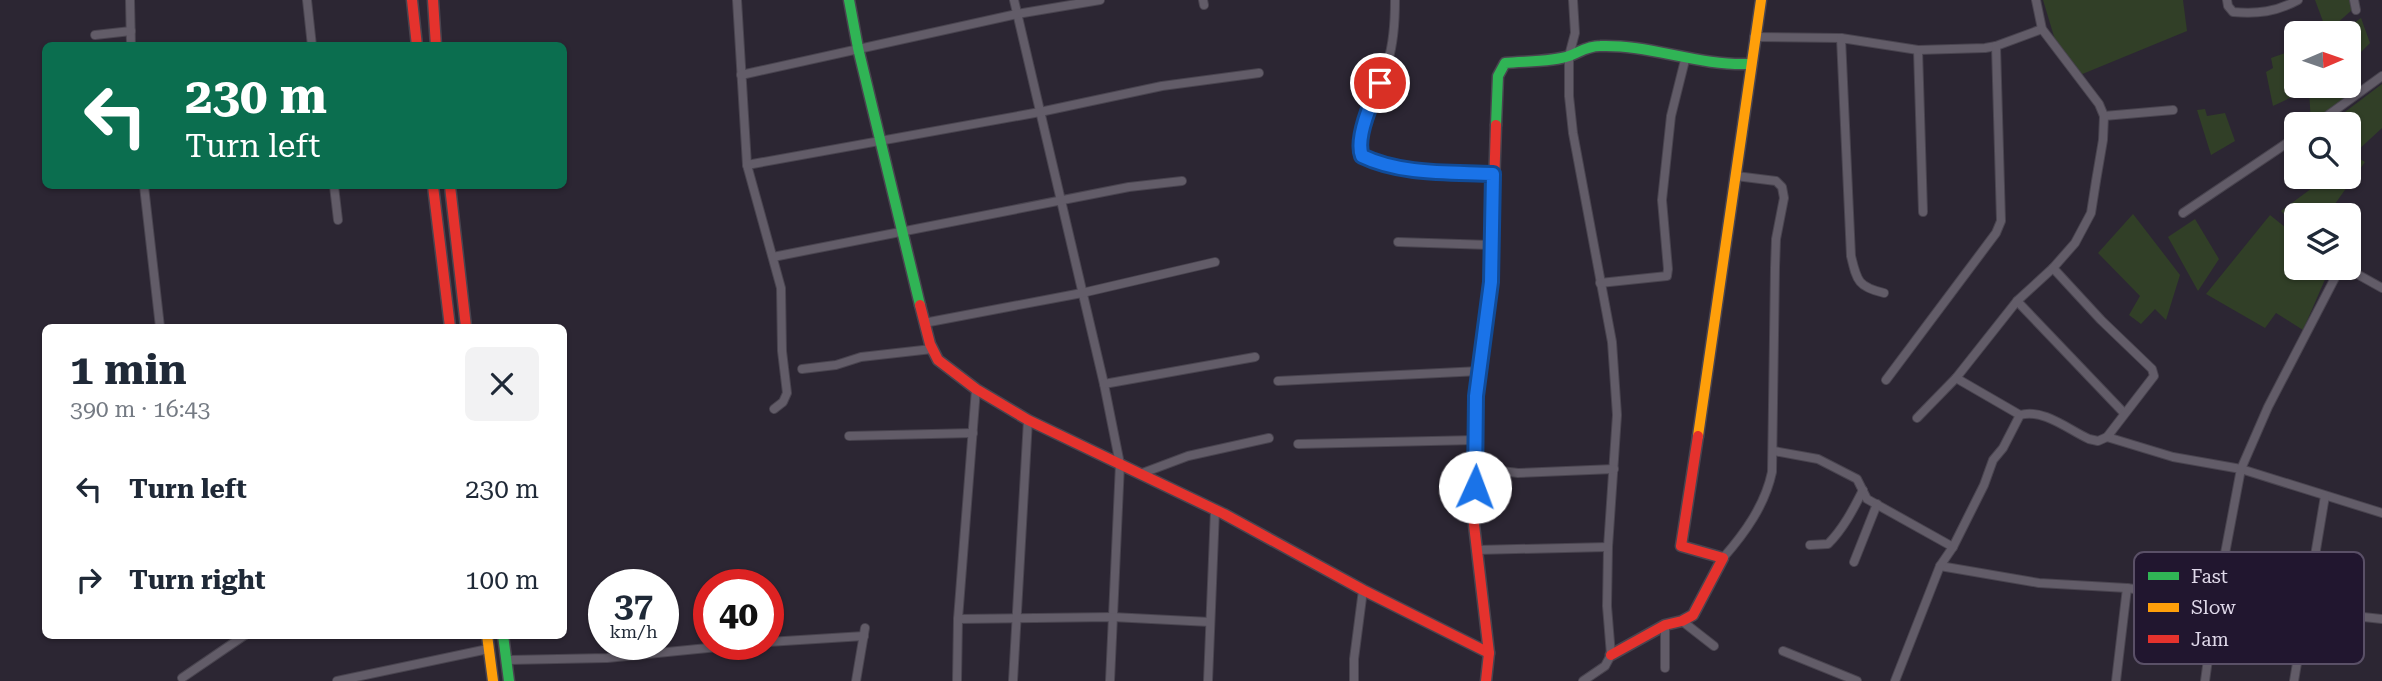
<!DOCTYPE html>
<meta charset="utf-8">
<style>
:root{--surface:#fff;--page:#f2f2f3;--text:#1f2937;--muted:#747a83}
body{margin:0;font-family:"Roboto Serif",serif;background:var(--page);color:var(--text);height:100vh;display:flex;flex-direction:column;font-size:26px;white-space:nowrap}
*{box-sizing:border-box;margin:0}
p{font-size:23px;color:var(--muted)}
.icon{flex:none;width:38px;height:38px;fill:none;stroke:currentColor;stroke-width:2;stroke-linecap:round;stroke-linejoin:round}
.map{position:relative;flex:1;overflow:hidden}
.details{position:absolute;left:42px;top:324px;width:525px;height:315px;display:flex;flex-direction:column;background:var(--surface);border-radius:10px;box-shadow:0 2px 5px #0004}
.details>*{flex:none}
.top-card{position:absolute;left:42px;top:42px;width:525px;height:147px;border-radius:10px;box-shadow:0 2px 5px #0004;background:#0b6e4f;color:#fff;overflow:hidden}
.needle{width:46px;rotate:88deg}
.tools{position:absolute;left:2284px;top:21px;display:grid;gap:14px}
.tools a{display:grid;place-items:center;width:77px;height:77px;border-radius:10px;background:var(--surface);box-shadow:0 2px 5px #0004;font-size:35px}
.speed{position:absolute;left:588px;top:569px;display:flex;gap:14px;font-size:35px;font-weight:700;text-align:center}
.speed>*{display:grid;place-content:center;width:91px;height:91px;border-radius:50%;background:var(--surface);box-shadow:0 2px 5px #0004;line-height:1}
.speed small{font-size:18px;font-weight:400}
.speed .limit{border:10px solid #d22;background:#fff;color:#111}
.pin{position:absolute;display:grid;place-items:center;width:60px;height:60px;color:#fff;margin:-30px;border:4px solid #fff;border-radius:50%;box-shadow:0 2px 7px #0007}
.me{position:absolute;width:77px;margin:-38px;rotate:2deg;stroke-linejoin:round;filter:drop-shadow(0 0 5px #0008)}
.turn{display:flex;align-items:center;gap:24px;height:147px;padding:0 28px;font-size:32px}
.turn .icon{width:91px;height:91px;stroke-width:2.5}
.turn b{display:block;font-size:49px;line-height:60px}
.round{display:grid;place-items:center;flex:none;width:74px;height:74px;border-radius:10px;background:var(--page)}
.overview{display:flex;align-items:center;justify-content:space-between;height:119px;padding:0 28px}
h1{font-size:42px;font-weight:700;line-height:52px}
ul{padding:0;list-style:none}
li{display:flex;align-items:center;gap:21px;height:91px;padding:0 28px}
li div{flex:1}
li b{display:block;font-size:26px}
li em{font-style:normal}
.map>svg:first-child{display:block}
</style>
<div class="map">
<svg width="2382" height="681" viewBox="0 0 2382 681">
<rect width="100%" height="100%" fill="#2c2633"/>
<g fill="#313f27">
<polygon points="2043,0 2183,0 2187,31 2080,75 2056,43"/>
<polygon points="2315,0 2350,0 2352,10 2327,32"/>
<polygon points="2361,18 2370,43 2350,63 2359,92 2315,124 2311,124 2309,89 2273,106 2266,72 2273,68 2271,58 2296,49 2296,86 2348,86 2348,33 2340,33"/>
<polygon points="2382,84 2382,128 2356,152 2349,146 2348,124 2329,124"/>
<polygon points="2205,109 2207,116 2225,113 2235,141 2211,155 2197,110"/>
<polygon points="2355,156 2365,162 2327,215 2296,215 2296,226 2281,211 2327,177 2348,177 2349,161"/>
<polygon points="2133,214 2180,275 2166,320 2155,309 2141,324 2129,315 2140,296 2098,253"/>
<polygon points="2270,215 2296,236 2296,268 2330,268 2303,330 2276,313 2265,328 2206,294"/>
<polygon points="2195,219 2219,259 2198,291 2168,237"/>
</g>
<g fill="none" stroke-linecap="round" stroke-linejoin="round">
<defs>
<g id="street">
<polyline points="130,0 131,46"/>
<polyline points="307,0 312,46"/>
<polyline points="737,0 747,165 781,288 782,351 787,393 783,402 774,409"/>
<polyline points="1014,0 1104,384 1120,464 1110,681"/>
<polyline points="1203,0 1204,5"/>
<path d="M1395,0C1395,21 1394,41 1388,61C1382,85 1353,132 1362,156C1401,175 1450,172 1493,174"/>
<polyline points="1573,0 1575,33 1569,56 1569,96 1573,133 1612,342 1617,415 1608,547 1607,606 1611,655 1605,666 1583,681"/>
<path d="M2227,0L2228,6L2233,12C2258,14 2276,12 2298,0"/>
<polyline points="2354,0 2356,10"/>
<polyline points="95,35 131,31"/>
<polyline points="1754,37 1841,38"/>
<polyline points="1918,50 1923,212"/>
<polyline points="741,75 1017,14 1100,0"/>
<polyline points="2104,116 2173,110"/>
<polyline points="2316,124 2382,76"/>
<polyline points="747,165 1040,112 1162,86 1259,73"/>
<polyline points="144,186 160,327"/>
<polyline points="334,186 338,220"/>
<polyline points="2183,213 2296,137"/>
<polyline points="1398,242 1490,245"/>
<polyline points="773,257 1129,187 1182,181"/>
<polyline points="1600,283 1667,276 1668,269 1662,200 1671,116 1685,60"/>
<path d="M1884,293C1858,287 1857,281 1851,256L1841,38L1918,50L1985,48L1996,46L2042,29"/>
<polyline points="2017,301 2124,413"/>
<polyline points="924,323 1082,293 1215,262"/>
<polyline points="802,369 836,365 861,357 932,349"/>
<polyline points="1956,378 2020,415"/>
<polyline points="1886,380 1996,233 2001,221 1996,46"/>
<polyline points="1278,381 1480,371"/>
<polyline points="1104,384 1255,357"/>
<polyline points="1917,418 1956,378 2017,301 2053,268 2075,243 2091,213 2096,181 2103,140 2104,116 2099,104 2042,29 2036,0"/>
<polyline points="849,436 973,433"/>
<polyline points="2107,437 2173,457 2241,469 2382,513"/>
<polyline points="1298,444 1476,440"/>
<polyline points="1774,451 1818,459 1857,479 1867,499 1953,547"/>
<polyline points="1477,468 1518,473 1614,469"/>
<polyline points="1140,474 1188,456 1269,438"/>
<path d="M1810,545L1828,544C1843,529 1853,510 1863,490"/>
<polyline points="1476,550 1608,547"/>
<path d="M1723,558C1745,533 1765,505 1772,472L1775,268L1776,239L1784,198L1782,187L1776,181L1736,176"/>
<polyline points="1854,562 1877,504"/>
<polyline points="1940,566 2039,583 2127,588 2216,601 2382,619"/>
<polyline points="958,619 1112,617 1210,622"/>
<polyline points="1682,621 1714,646"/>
<polyline points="768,642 864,636"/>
<polyline points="1783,651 1857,681"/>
<polyline points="506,660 607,658 748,644"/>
<polyline points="1665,668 1665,625"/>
<polyline points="182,678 245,635"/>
<polyline points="337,681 488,649"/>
<polyline points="856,681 865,628"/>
<polyline points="957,681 958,619 976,389"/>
<polyline points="1013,681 1028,420"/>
<polyline points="1208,681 1215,510"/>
<polyline points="1354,681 1354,659 1363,590"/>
<path d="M1895,681L1940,566L1953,547L1984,485L1993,460L2003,448L2020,415C2043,408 2069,430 2089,439L2098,441L2107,437L2154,376L2152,369L2101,320L2053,268"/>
<polyline points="2116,681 2127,588"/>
<polyline points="2205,681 2216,601 2241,469 2268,407 2338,272 2348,269 2382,288"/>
<polyline points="2294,681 2325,496"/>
</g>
<g id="fast">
<polyline points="849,0 858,48 920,305"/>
<path d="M1496,125L1498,76L1505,63C1524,61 1552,62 1569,56C1580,52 1587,46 1600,46C1649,44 1698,66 1749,64"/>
<polyline points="503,635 509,681"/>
</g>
<g id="slow">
<polyline points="1698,436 1761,0"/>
<polyline points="487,635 493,681"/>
</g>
<g id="jam">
<polyline points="412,0 417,46"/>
<polyline points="433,0 436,46"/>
<polyline points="433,186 450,327"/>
<polyline points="450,186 466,327"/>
<polyline points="920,305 930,344 938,360 976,389 1028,420 1224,514 1363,590 1489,653"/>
<polyline points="1611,655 1665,625 1682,621 1693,615 1723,558 1681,546 1698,436"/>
<polyline points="1486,681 1489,653 1474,525 1477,396 1491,282 1496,125"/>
</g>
</defs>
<use href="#street" stroke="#49444f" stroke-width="10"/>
<use href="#fast" stroke="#49444f" stroke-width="13"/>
<use href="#slow" stroke="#49444f" stroke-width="13"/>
<use href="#jam" stroke="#49444f" stroke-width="13"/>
<use href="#street" stroke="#625c68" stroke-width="8"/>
<use href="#fast" stroke="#30b455" stroke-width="10"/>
<use href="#slow" stroke="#ff9f0a" stroke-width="10"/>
<use href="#jam" stroke="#e5322d" stroke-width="10"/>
</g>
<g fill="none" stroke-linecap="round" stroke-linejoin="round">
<defs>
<path id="route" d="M1380,83C1372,100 1355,138 1362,156C1401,175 1451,172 1493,174L1491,282L1476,396L1475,487"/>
</defs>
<use href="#route" stroke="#114b97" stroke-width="18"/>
<use href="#route" stroke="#1a73e8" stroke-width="12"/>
</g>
<rect x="2134" y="552" width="230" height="112" rx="10" fill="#21162f" stroke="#5a5067" stroke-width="2"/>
<rect x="2148" y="572" width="31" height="8" fill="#30b455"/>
<rect x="2148" y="603" width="31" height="9" fill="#ff9f0a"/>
<rect x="2148" y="635" width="31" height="8" fill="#e5322d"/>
<g font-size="19" fill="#dfd8e9">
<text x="2191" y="583">Fast</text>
<text x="2191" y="614">Slow</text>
<text x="2191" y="646">Jam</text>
</g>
</svg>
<div class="tools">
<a><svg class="needle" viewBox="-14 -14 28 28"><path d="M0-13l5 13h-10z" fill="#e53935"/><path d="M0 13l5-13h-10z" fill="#747a83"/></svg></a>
<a><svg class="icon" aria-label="search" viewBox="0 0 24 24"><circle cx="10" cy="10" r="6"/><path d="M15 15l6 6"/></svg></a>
<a><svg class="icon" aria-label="layers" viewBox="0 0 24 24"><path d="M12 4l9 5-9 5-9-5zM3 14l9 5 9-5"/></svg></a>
</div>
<div class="speed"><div>37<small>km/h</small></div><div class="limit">40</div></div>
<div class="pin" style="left:1380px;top:83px;background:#d93025"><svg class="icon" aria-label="arrive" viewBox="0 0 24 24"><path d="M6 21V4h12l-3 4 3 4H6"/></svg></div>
<svg class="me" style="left:1475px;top:487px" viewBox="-20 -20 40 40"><circle r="19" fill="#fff"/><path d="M0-13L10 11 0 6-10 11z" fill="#1a73e8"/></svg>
<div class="top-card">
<div class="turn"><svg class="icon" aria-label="left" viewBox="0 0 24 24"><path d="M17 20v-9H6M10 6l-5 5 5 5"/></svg><div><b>230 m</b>Turn left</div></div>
</div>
<section class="details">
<div class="overview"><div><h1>1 min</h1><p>390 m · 16:43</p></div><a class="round"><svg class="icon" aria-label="close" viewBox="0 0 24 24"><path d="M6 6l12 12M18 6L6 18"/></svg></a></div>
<ul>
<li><svg class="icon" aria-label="left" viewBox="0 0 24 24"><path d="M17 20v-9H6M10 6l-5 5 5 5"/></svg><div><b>Turn left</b></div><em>230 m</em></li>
<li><svg class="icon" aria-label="right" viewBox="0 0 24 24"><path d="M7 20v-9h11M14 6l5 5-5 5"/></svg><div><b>Turn right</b></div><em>100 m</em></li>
</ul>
</section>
</div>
